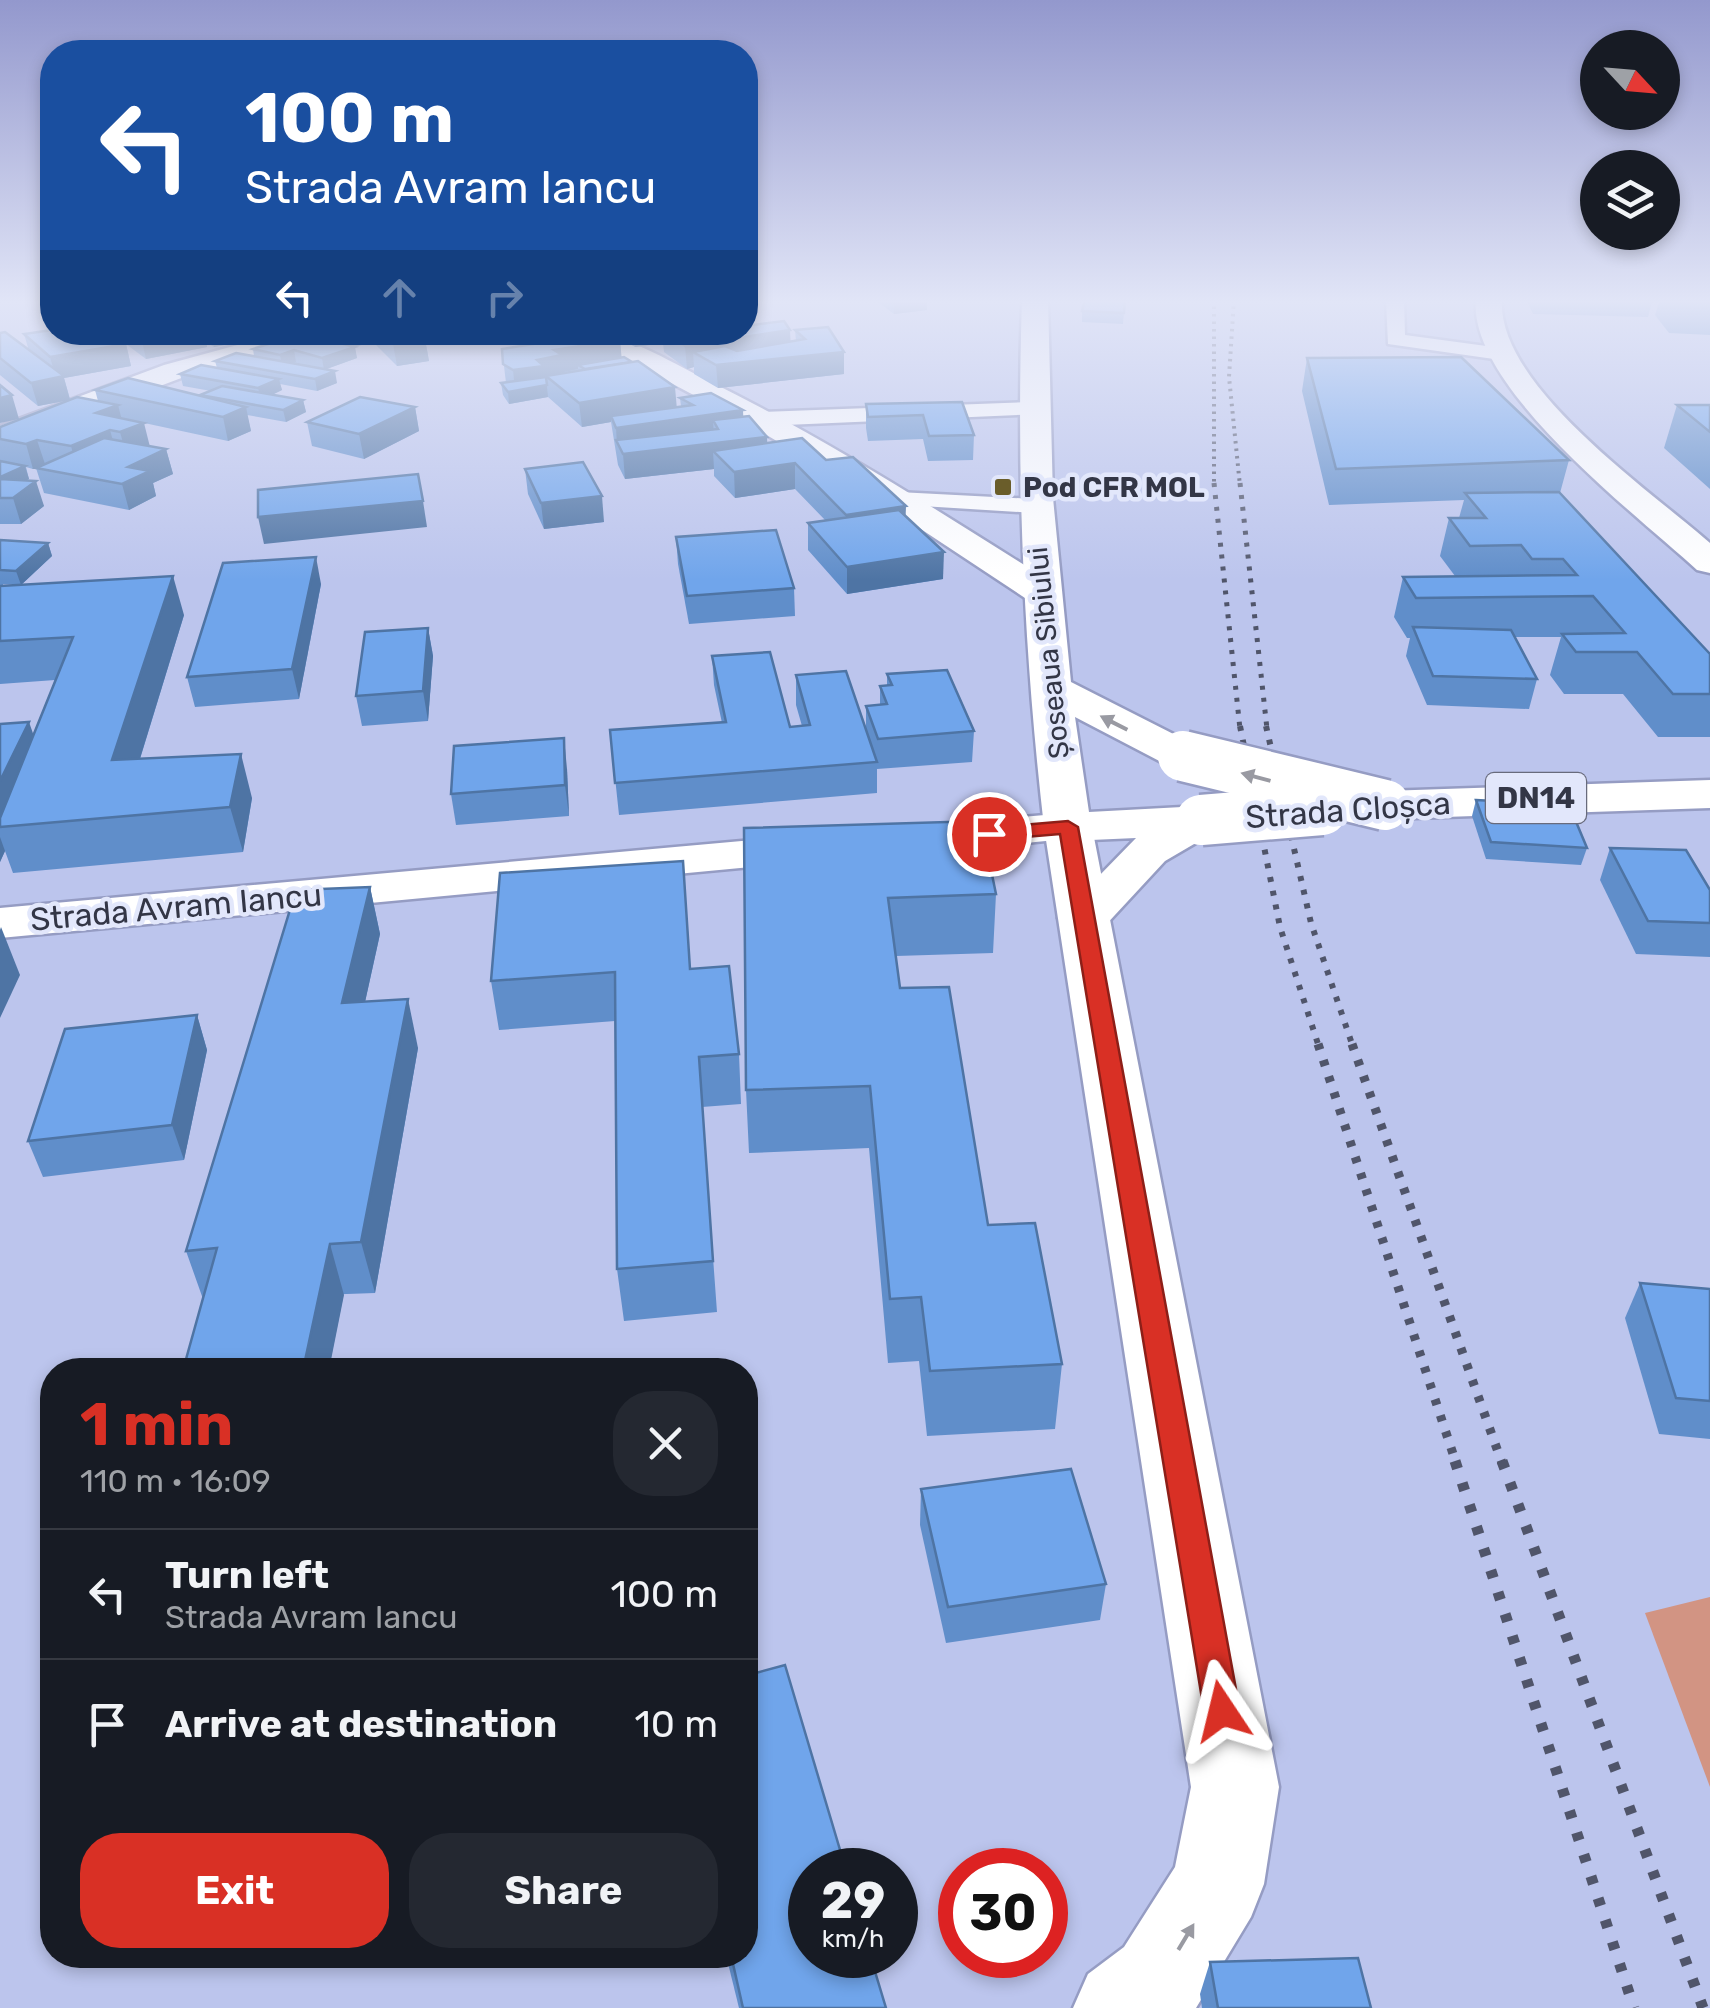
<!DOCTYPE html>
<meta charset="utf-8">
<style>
:root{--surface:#171b24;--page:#242831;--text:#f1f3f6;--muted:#9ea1a6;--line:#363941;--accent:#d93025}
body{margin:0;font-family:Rubik,sans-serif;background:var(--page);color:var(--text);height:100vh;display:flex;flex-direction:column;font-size:38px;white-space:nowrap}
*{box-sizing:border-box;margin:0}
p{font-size:32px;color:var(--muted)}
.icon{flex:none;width:55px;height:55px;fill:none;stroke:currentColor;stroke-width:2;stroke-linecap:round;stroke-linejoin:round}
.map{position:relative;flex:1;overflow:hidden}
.panel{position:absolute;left:40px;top:1358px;width:718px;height:610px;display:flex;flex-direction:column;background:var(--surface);border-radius:40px;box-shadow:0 5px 15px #0003}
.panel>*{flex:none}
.guide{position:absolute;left:40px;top:40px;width:718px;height:305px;border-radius:40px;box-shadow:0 5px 15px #0003;background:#1a4fa0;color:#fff;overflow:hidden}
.needle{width:65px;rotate:116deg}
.controls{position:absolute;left:1580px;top:30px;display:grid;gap:20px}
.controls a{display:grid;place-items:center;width:100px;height:100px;border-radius:50%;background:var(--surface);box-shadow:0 5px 15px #0003;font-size:50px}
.speed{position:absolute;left:788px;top:1848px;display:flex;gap:20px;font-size:50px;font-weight:700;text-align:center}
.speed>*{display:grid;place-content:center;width:130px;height:130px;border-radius:50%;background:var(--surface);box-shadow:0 5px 15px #0003;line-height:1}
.speed small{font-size:25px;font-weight:400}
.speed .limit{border:15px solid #d22;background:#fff;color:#111}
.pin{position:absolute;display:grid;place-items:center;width:85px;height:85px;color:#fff;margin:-42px;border:5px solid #fff;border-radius:50%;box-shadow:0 2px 10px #0007}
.me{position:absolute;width:110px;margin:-55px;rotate:350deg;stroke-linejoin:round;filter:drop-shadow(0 0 8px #0008)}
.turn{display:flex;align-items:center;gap:35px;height:210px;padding:0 40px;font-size:45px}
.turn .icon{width:130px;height:130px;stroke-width:2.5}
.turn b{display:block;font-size:70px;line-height:85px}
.lanes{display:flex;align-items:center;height:95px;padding:0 40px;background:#0003;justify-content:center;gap:50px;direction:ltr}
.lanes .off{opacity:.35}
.round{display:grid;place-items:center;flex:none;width:105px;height:105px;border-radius:40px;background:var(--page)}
.overview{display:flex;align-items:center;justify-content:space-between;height:170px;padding:0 40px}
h1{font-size:60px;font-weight:700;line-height:75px;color:var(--accent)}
.cta{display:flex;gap:20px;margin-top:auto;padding:20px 40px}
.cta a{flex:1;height:115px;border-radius:40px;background:var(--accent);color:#fff;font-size:40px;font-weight:700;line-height:115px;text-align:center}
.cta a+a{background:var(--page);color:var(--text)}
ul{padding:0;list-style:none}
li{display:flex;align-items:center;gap:30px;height:130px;padding:0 40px;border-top:2px solid var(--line)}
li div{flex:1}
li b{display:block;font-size:38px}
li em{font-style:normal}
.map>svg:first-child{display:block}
</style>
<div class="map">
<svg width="1710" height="2008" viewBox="0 0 1710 2008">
<rect width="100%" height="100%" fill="#bcc5ed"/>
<polygon fill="#d29483" points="1710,1597 1710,1787 1645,1613"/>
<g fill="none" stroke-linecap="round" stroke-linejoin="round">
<defs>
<g id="service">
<polygon points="1386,299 1404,299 1405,335 1501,348 1511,354 1501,360 1388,344"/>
<polygon points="1032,402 1040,404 1040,414 761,426 750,419 761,412"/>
<polygon points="898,492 1035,499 1047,506 1035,513 889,504 886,499 889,494"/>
</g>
<g id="minor">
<polygon points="286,332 332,332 328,338 184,377 0,446 0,426 164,365"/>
<path d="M575,332C626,332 664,359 709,381C828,440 939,511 1051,582L1057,590L1051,598H1025L886,506L750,425Z"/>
<polygon points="1068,813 1085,817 1092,827 1279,1787 1264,1884 1251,1917 1196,2008 1073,2008 1088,1974 1124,1947 1175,1867 1191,1787 1044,827 1051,817"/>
</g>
<g id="secondary">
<path d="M1476,299H1502C1496,385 1650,490 1710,543V573L1697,570C1636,514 1467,386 1476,299Z"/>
<polygon points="1068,813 1085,817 1092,827 1085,837 909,855 892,851 885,841 892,831 909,827"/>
<polygon points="819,834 836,839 843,849 836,859 0,938 0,908"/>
</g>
<g id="primary">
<path d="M1022,299H1048L1053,498L1071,682L1199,747L1205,756L1199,765L1183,769L1167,765L1075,717L1089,812L1201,806L1218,810L1225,820L1218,830L1165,861L1102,929L1084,933L1066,929L1058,918L1136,838L1068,841L1051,837L1044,827C1024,652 1016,478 1022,299Z"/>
<polygon points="1710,780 1710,808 1385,819 1369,815 1362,805 1369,795 1385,791"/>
</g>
</defs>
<use href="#service" stroke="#959cc3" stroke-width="5"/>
<use href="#minor" stroke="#959cc3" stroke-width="5"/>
<use href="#secondary" stroke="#959cc3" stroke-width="5"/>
<use href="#primary" stroke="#959cc3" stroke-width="5"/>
<use href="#service" fill="#fff" fill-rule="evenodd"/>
<use href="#minor" fill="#fff" fill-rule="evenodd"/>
<use href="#secondary" fill="#fff" fill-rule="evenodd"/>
<use href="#primary" fill="#fff" fill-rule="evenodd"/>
<g stroke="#50556a" stroke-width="4" stroke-dasharray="2.5 5" stroke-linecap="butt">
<polyline points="1214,299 1214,486"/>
<polyline points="1234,299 1229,377 1240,486"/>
</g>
<g stroke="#50556a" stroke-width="5" stroke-dasharray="4 8" stroke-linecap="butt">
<polyline points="1214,483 1240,729"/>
<polyline points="1240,483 1267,729"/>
</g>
<g stroke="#50556a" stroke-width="6" stroke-dasharray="5 9" stroke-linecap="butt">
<polyline points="1240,726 1280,927 1319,1047"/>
<polyline points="1266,726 1311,923 1353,1047"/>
</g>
<g stroke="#50556a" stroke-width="9" stroke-dasharray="6 11" stroke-linecap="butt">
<polyline points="1318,1044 1456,1463"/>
<polyline points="1352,1044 1502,1463"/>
</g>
<g stroke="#50556a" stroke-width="11" stroke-dasharray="8 15" stroke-linecap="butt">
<polyline points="1455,1461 1634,2008"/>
<polyline points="1502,1461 1703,2008"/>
</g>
<defs>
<g id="primary-bridge">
<polyline points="1183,756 1385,805"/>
<polyline points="1201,820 1322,810"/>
</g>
</defs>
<use href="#primary-bridge" stroke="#959cc3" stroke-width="55" stroke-linecap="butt"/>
<use href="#primary-bridge" stroke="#fff" stroke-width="50"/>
</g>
<g fill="#608eca">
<polygon points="874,299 927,299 927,310 894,314"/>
<polygon points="1125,299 1123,324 1082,322 1082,311"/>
<polygon points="1526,299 1653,299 1648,317 1533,314"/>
<polygon points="1660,299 1710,299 1710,335 1669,333 1655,315"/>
<polygon points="790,330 790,342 796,341 795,330 844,352 844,374 718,388 694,374 694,367 687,369 664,352 663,343 635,347 623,340 623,332 745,332"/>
<polygon points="118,332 278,334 214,347 206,342 207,347 146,359 122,341 126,344 131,366 64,378 70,399 98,401 95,390 200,396 211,391 183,386 180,374 217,368 215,361 254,356 253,349 351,346 333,338 332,332 432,332 421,334 425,339 429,361 397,366 373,342 354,347 357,358 326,369 337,383 317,391 280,384 282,390 272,395 303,400 306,412 286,422 247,415 251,431 228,441 121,418 150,446 166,449 173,474 153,483 156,496 129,510 44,493 36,468 33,469 26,467 29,479 27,480 44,506 21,524 0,524 0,427 69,400 38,406 0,375 0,333 29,351 24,334 119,339"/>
<polygon points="620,340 621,358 676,407 681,406 680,398 743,417 767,443 826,460 905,516 943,579 847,594 808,550 808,523 826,521 795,489 735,498 714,476 714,469 625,479 618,465 611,422 582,427 548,397 509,404 503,395 501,383 506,383 502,349"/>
<polygon points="1307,358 1569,460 1560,493 1710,654 1710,737 1658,737 1623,694 1564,694 1550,675 1561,637 1515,637 1537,679 1529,709 1427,705 1406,656 1410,638 1407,638 1394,617 1403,577 1455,576 1440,556 1449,518 1459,518 1464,500 1329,505 1302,391"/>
<polygon points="962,402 974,435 973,460 928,461 923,439 868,441 866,428 866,404"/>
<polygon points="1677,405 1710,405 1710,489 1664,448"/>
<polygon points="415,407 419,431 364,459 312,446 307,422"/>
<polygon points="525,469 604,522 544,529 528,494"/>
<polygon points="676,537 794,588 795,616 689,624 678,564"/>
<polygon points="0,540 48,543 52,556 21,585 3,584 3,586 184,615 140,759 252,798 243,852 13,873 5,851 0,862 0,724 33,735 55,680 0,684"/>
<polygon points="321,584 299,699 195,707 187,677"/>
<polygon points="428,628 433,656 428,721 362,726 356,696"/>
<polygon points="712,656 790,727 802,726 796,705 796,675 866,730 866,706 880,704 880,686 887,685 887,674 974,731 972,762 877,769 877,768 877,793 619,815 610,730 722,723 714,685"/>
<polygon points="567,769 569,816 456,825 451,794"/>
<polygon points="1476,800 1587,848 1581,865 1486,859 1472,816"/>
<polygon points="744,828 996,894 993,953 896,956 900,988 988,1225 1062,1364 1055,1429 927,1436 919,1361 888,1363 869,1148 749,1153 746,1090"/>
<polygon points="1610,848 1710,890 1710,957 1636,954 1600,880"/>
<polygon points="500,873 691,969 739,1054 741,1104 702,1107 717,1312 624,1321 617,1269 615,1021 499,1030 491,981"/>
<polygon points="370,887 380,934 365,1002 418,1048 375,1293 203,1299 186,1251"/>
<polygon points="197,1015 207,1050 184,1160 43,1177 28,1141"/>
<polygon points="1640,1283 1710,1289 1710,1439 1659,1434 1625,1318"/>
<polygon points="921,1489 1106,1584 1100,1620 946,1643 920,1525"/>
<polygon points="726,1955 745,1955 886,2008 739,2008"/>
<polygon points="1210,1962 1371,2008 1202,2008 1200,1994"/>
</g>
<g fill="#4e74a4">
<polygon points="927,299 927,310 894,314 894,303"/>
<polygon points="790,330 791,352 693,352 694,367 687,369 685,346"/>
<polygon points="164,332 204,332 207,347 146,359 141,337"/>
<polygon points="211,332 278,332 278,334 214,347"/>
<polygon points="351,332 372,332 373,342 353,347"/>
<polygon points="455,332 485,332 485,339 457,342"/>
<polygon points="508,332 533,332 508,337"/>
<polygon points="655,332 662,332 663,343 635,347 634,336"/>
<polygon points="425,339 429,361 397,366 393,344"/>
<polygon points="620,340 622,362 578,365 578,369 564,372 565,378 546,376 548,397 509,404 508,392 515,390 513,370 537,360 554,350"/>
<polygon points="126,344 131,366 64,378 70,400 38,406 31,383 56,378 50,357"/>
<polygon points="355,347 357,358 324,370 322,358"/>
<polygon points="294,350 296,362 282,366 280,355"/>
<polygon points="844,352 844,374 718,388 716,365"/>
<polygon points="335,371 337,383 317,391 315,379"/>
<polygon points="279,379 282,390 261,400 258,388"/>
<polygon points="675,387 677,410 611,416 611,422 582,427 579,403"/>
<polygon points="12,395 19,419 0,423 0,398"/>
<polygon points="303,400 306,412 286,422 283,410"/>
<polygon points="118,405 124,428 110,430 117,455 78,471 71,446 96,413"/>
<polygon points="246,407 251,431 228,441 223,417"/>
<polygon points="415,407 419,431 364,459 359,434"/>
<polygon points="743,410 744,434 718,429 713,420 714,438 617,444 616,428"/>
<polygon points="144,423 150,447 127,457 120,432"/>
<polygon points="767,437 768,462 713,451 714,469 625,479 623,454"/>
<polygon points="37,440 45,464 33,469 26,444"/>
<polygon points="166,449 173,474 153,483 156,496 129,510 122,484 128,467"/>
<polygon points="795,463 795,489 735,498 734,472"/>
<polygon points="25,466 29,479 0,492 0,477"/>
<polygon points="36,481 44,506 21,524 13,498"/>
<polygon points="602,496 604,522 544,529 541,503"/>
<polygon points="423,501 427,527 264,544 258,517"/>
<polygon points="906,506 905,532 846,541 846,515"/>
<polygon points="48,543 52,556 21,585 16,571"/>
<polygon points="944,552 943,579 847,594 847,567"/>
<polygon points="316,557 321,584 299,699 292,669"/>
<polygon points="173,576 184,615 126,804 112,760"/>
<polygon points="428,628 433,656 428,721 423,691"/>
<polygon points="29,722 44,765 0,827 0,781"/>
<polygon points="564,738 567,769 569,816 565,785"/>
<polygon points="241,754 252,798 243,852 230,807"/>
<polygon points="0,837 5,851 0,862"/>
<polygon points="370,887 380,934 354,1052 342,1003"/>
<polygon points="1,927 20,975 0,1018 0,930"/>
<polygon points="408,999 418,1048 375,1293 361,1242"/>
<polygon points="197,1015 207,1050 184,1160 172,1125"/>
<polygon points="330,1244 344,1295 329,1370 303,1370"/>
<polygon points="756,1601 758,1637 745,1640 745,1604"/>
</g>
<g fill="#70a5eb" stroke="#4e74a4" stroke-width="2.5">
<polygon points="889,299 927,299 894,303"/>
<polygon points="1085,299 1125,299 1124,313 1082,311"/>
<polygon points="784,321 790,330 685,346 666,332 745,332 745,326"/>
<polygon points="828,327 844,352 716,365 693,352 725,346 737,351 805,339 795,330"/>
<polygon points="52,330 52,332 112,332 126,344 50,357 24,334"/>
<polygon points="5,332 64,376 31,383 0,358 0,333"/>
<polygon points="135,332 164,332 141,337"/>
<polygon points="381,332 420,332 425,339 393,344"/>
<polygon points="628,332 655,332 634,336"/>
<polygon points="301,333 355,347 322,358 294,350 280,355 253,349"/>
<polygon points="604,333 620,340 554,350 562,355 537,360 544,366 513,370 503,364 502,349"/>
<polygon points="236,353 335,371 315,379 215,361"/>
<polygon points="624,357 632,362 585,369 578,365"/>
<polygon points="1461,357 1569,460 1336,469 1307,358"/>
<polygon points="638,361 675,387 579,403 546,376"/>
<polygon points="201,365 279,379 258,388 180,374"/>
<polygon points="546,377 547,385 508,392 501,383"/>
<polygon points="128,378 246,407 223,417 95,390"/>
<polygon points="0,385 12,395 0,398"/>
<polygon points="222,386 303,400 283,410 200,395"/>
<polygon points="711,393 743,410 616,428 611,416 693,405 680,398"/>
<polygon points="77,397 118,405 96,413 144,423 120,432 110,430 71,446 37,440 26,444 0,439 0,427"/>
<polygon points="360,397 415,407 359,434 307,422"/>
<polygon points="962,402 974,435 929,436 923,415 868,417 866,404"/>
<polygon points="1677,405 1710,405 1710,432"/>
<polygon points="749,416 767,437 623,454 616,440 718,429 713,420"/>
<polygon points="104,438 166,449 128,467 150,471 122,484 36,468"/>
<polygon points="802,438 826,460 853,457 906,506 846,515 795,463 734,472 713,451"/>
<polygon points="0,461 25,466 0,477"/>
<polygon points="583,462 602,496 541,503 525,469"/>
<polygon points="418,474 423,501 258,517 258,490"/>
<polygon points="0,479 36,481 13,498 0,498"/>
<polygon points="1559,492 1710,654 1710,694 1673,694 1637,652 1576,652 1562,634 1625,633 1593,596 1416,598 1403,577 1577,575 1563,559 1532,559 1521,545 1470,546 1449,518 1486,518 1465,493"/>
<polygon points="899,510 944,552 847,567 808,523"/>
<polygon points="776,530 794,588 687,596 676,537"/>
<polygon points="0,540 48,543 16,571 0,570"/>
<polygon points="316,557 292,669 187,677 223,563"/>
<polygon points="173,576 112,760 241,754 230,807 0,827 0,818 73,637 0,641 0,586"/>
<polygon points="1413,627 1511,630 1537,679 1433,676"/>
<polygon points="428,628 423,691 356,696 365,632"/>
<polygon points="770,652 790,727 810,725 796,675 846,671 877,762 615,783 610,730 726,722 712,656"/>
<polygon points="947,670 974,731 878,739 866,706 887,704 880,686 892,685 887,674"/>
<polygon points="29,722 0,781 0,724"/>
<polygon points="564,738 565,785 451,794 454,746"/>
<polygon points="1476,800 1569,805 1587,848 1491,842"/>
<polygon points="981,821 996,894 888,898 900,988 949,987 988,1225 1035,1223 1062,1364 930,1371 921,1297 890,1299 870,1086 746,1090 744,828"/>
<polygon points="1610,848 1686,850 1710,890 1710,923 1648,921"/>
<polygon points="683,861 690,969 729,966 739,1054 699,1057 713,1261 617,1269 615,972 491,981 500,873"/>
<polygon points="370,887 342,1003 408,999 361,1242 330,1244 303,1370 183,1370 217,1248 186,1251 296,890"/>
<polygon points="197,1015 172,1125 28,1141 65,1029"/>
<polygon points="1640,1283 1710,1289 1710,1401 1676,1398"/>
<polygon points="1071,1469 1106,1584 948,1607 921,1489"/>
<polygon points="745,1555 756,1601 745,1604"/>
<polygon points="785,1665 846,1870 810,1870 810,1955 870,1955 886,2008 743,2008 731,1955 745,1955 745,1676"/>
<polygon points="1358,1958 1371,2008 1218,2008 1210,1962"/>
</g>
<defs><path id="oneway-solid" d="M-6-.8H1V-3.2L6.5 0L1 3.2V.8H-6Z" transform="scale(2.5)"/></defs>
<g fill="#999aa2">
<use href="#oneway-solid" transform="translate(1114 723) rotate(-153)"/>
<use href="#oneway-solid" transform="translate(1256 777) rotate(-165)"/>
<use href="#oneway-solid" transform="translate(1186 1937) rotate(-59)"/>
</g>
<linearGradient id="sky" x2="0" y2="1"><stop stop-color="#9398cd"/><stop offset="0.52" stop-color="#e1e5f7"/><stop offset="1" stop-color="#e1e5f7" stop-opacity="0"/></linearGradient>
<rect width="1710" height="580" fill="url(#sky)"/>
<polygon fill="#d93025" stroke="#8d1f18" stroke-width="2.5" points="1068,821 1078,827 1240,1711 1234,1723 1222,1728 1210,1723 1204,1711 1060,834 989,840 979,834 989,828"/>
<rect fill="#6a5d2a" stroke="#e2e7fb" stroke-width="4" x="993" y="477" width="20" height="20" rx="5"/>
<g text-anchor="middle" stroke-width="9" stroke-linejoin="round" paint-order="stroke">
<g font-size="28" font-weight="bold" fill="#333646" stroke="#e2e7fb" text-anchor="start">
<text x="1023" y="497">Pod CFR MOL</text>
</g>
<g font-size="28" fill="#333646" stroke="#e2e7fb">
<text transform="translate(1048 653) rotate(-96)" y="10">Șoseaua Sibiului</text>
</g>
<rect fill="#e2e7fb" stroke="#686b7c" stroke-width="2.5" x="1486" y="773" width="100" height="50" rx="8"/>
<g font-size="30" font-weight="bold" fill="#333646">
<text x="1536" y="808">DN14</text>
</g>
<g font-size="32" fill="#333646" stroke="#e2e7fb">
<text transform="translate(1348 810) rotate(-4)" y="11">Strada Cloșca</text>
<text transform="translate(176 907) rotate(-5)" y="11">Strada Avram Iancu</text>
</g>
</g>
</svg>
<div class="controls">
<a><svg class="needle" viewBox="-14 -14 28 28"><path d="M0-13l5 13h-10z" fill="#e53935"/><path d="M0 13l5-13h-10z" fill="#9ea1a6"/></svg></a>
<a><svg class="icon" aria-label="layers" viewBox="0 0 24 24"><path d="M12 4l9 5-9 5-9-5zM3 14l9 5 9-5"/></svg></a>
</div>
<div class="speed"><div>29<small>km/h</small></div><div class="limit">30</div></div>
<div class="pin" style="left:989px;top:834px;background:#d93025"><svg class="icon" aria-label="arrive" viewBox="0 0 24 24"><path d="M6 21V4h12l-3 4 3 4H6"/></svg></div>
<svg class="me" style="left:1222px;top:1711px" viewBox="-20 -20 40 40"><path d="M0-17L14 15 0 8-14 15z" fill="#d93025" stroke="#fff" stroke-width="4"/></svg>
<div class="guide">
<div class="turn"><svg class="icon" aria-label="left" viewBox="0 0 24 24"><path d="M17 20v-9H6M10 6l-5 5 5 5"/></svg><div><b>100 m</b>Strada Avram Iancu</div></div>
<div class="lanes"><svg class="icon" aria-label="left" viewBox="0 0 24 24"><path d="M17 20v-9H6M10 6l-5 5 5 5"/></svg><svg class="icon off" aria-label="ahead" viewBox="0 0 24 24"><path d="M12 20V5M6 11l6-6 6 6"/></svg><svg class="icon off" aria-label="right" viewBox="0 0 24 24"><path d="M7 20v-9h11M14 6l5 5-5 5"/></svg></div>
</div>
<section class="panel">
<div class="overview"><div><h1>1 min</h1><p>110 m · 16:09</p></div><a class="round"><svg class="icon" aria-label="close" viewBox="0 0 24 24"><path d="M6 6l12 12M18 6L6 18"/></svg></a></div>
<ul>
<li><svg class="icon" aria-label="left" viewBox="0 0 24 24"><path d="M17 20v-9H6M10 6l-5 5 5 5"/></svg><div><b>Turn left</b><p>Strada Avram Iancu</p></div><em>100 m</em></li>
<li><svg class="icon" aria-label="arrive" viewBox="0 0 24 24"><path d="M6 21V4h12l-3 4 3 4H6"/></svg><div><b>Arrive at destination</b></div><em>10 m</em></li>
</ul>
<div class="cta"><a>Exit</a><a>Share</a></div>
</section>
</div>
